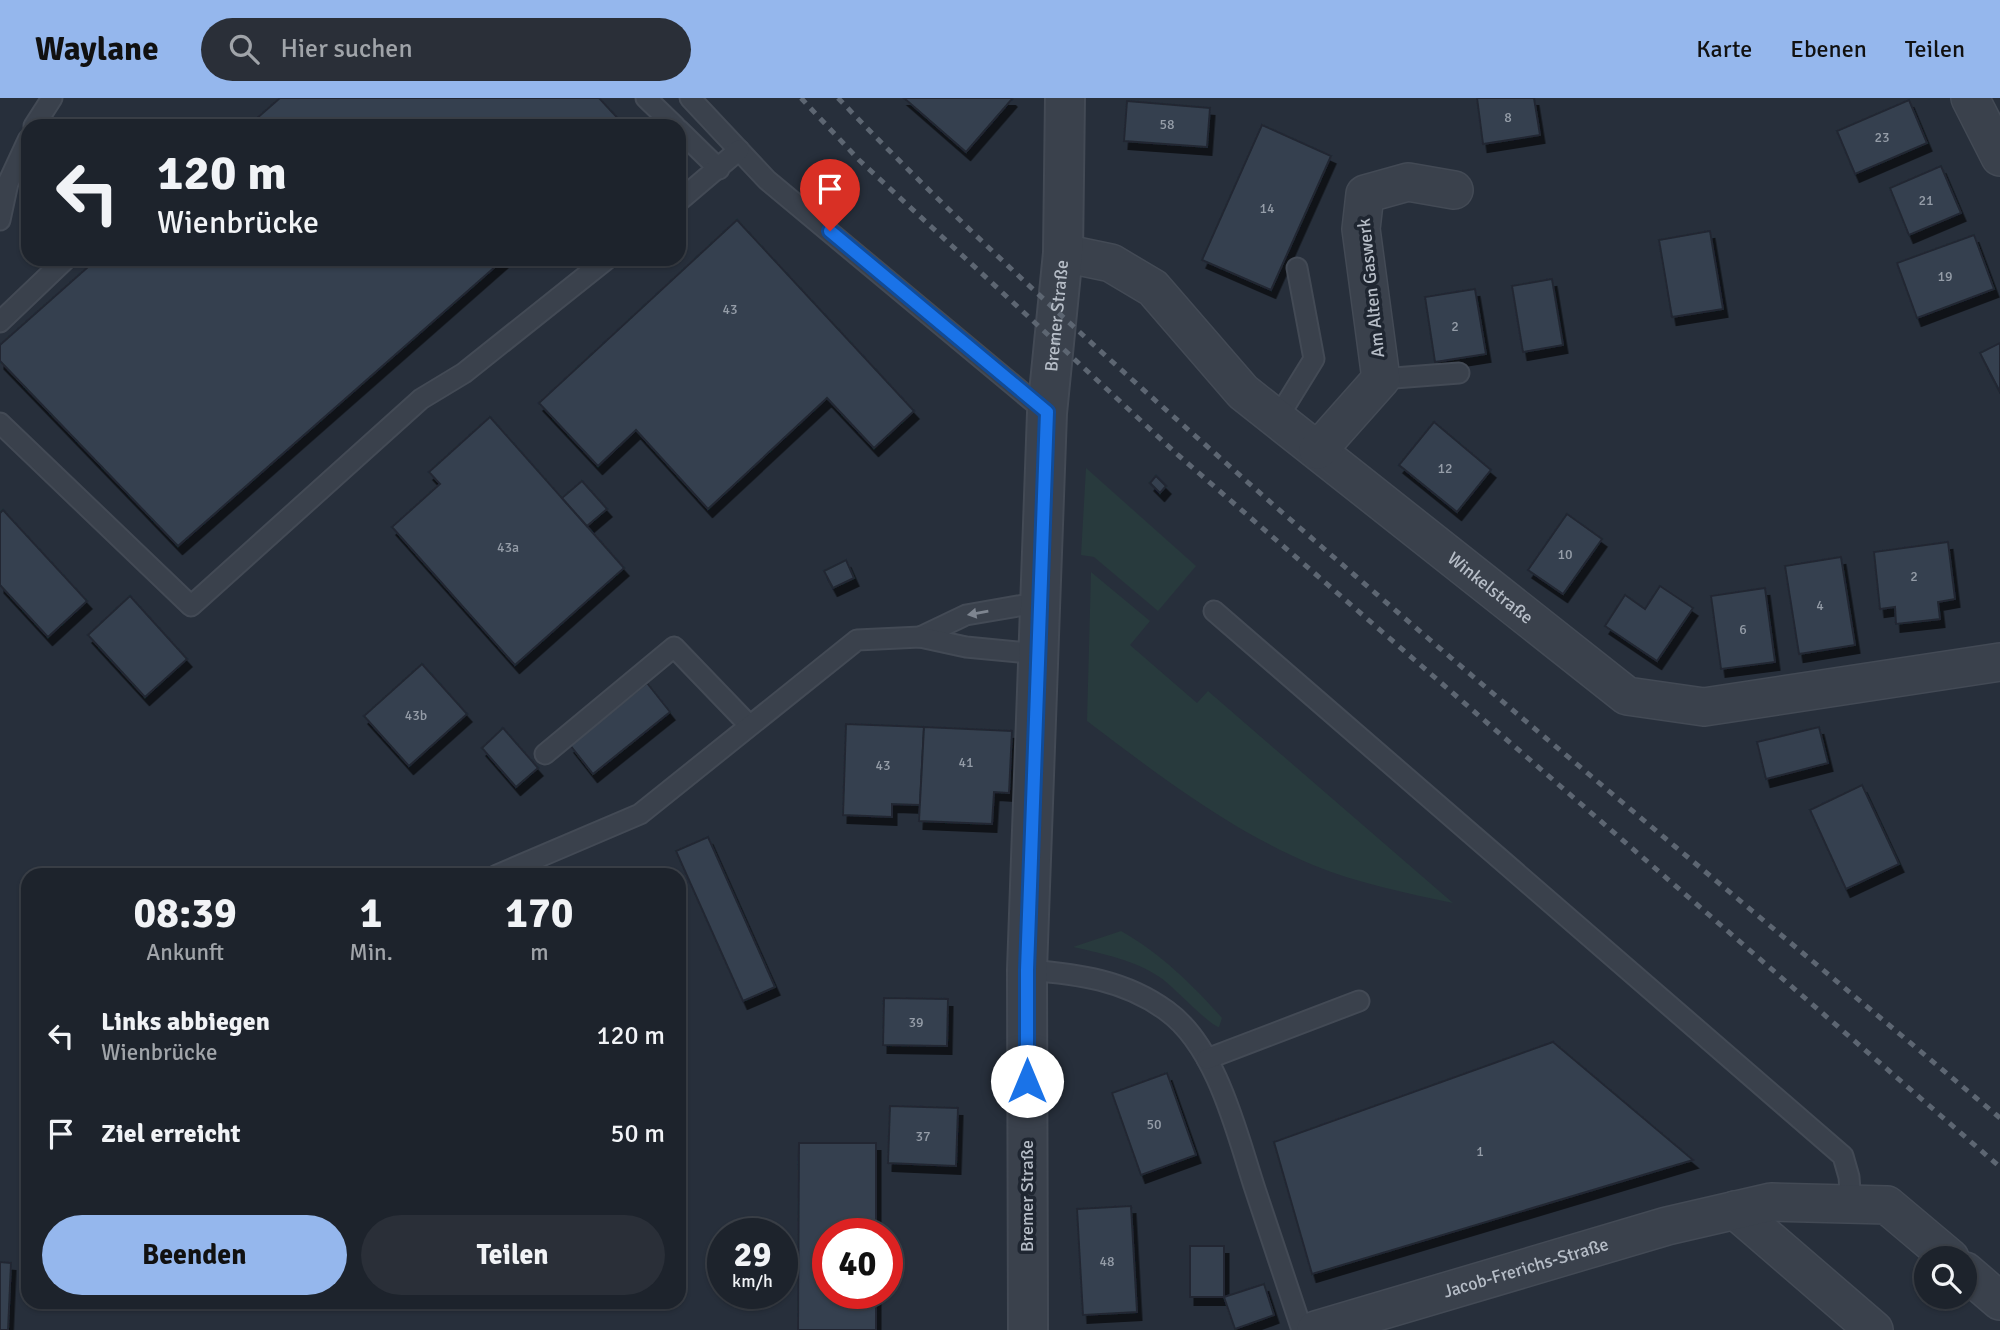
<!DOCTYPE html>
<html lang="de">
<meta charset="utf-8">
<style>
:root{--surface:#1d232c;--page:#2a2f38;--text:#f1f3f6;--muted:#a0a4a9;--line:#3b4048;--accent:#95b7ed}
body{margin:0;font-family:Signika,sans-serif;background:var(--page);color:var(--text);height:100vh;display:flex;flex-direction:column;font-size:26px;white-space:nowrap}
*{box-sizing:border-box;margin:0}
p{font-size:23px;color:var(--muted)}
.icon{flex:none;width:38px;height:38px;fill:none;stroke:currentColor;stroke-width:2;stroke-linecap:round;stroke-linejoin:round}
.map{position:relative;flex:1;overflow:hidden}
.sheet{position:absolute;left:21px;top:770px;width:665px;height:441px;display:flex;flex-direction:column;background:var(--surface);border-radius:21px;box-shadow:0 2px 5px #0004,0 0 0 2px var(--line)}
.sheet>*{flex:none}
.hud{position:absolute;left:21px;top:21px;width:665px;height:147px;border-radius:21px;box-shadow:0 2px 5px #0004,0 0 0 2px var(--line);background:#1d232c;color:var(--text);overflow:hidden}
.buttons{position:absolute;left:1914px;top:1148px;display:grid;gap:14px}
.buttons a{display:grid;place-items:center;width:63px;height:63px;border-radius:50%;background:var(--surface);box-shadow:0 2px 5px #0004,0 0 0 2px var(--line);font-size:35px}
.speed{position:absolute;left:707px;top:1120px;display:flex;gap:14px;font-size:35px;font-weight:700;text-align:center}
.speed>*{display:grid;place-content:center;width:91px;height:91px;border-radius:50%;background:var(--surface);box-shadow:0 2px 5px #0004,0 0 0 2px var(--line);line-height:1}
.speed small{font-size:18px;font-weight:400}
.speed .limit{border:10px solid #d22;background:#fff;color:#111}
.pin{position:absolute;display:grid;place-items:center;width:60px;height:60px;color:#fff;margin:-72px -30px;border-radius:50% 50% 50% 0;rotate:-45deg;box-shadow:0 0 7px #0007}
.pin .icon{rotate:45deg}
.me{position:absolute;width:77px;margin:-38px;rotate:0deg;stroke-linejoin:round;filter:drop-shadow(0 0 5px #0008)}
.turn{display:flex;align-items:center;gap:24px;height:147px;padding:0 21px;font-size:32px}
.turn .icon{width:91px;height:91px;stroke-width:2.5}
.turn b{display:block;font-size:49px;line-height:60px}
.eta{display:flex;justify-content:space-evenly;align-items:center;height:119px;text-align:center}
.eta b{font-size:42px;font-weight:700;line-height:49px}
.cta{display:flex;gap:14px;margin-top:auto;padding:14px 21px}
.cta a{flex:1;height:80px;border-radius:42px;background:var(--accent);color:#111;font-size:28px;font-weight:700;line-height:80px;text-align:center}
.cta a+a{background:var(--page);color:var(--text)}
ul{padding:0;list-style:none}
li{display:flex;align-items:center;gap:21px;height:98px;padding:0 21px}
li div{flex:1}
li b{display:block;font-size:26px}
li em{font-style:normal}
header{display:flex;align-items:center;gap:42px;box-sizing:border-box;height:98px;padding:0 35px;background:var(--accent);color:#111}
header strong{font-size:33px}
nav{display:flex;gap:38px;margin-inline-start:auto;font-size:24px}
.search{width:490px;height:63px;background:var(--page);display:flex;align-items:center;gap:18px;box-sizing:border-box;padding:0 24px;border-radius:38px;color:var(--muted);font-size:26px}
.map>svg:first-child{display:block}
</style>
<header>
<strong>Waylane</strong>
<div class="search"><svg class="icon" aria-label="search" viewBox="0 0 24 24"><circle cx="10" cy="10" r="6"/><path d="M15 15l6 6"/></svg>Hier suchen</div>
<nav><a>Karte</a><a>Ebenen</a><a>Teilen</a></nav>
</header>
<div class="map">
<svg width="2000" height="1232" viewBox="0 0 2000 1232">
<defs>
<filter id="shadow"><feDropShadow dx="4.5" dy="8" stdDeviation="0" flood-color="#0009"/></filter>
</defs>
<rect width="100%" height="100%" fill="#272f3b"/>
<g fill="#283a3d">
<polygon points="1086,370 1196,468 1158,513 1094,459 1081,457"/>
<path d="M1091,474L1150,523L1130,547L1197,605L1208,593L1453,805C1406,795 1357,785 1313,767C1231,733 1157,676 1087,623Z"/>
<path d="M1121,833C1160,855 1193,887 1222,920L1219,929C1210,928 1174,889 1161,880C1135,862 1104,856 1073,849Z"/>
</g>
<g fill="#36414f" stroke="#212833" stroke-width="2" filter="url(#shadow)">
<polygon points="280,0 599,0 625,28 248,28"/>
<polygon points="904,0 1011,0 1012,1 966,54"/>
<polygon points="1477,0 1534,0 1540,37 1483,46"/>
<polygon points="1909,2 1927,45 1855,76 1837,33"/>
<polygon points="1127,3 1210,10 1207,49 1124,43"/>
<polygon points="1262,27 1331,58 1271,192 1202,162"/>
<polygon points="1941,68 1961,115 1909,137 1890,90"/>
<polygon points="737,122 914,313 874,350 827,300 708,411 636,332 598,368 539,305"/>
<polygon points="1710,133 1723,211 1672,219 1659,142"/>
<polygon points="1974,137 1994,191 1917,220 1897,165"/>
<polygon points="97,161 504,161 178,448 0,263 0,247"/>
<polygon points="1552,181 1563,247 1523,254 1512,188"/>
<polygon points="1475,191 1486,256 1435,264 1425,199"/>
<polygon points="2000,245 2000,294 1980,255"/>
<polygon points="490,319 624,470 515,567 392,429 440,386 429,374"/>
<polygon points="1434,324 1491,372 1457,414 1399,367"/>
<polygon points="1156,378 1166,388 1160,395 1150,385"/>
<polygon points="582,383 607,411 587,428 562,400"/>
<polygon points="3,412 87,503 48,539 0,487 0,415"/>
<polygon points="1567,416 1602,441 1563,496 1528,472"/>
<polygon points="1948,444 1955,501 1938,504 1940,521 1896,526 1895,509 1880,511 1874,454"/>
<polygon points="1841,459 1855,547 1799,556 1785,468"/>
<polygon points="846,462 854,480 833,490 824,473"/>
<polygon points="1660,488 1693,510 1657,563 1605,528 1625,497 1645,511"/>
<polygon points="1765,490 1775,564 1721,571 1711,498"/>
<polygon points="130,498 187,561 145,599 88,537"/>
<polygon points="422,566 467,616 409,668 364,618"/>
<polygon points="647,585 670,614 593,676 570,647"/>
<polygon points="846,626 924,629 920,707 892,706 892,719 843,717"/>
<polygon points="924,629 1012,633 1009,695 994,694 992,726 919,723"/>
<polygon points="1819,629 1828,665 1766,681 1757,644"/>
<polygon points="503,630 538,670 516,689 482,650"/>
<polygon points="1862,687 1899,766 1846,791 1810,712"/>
<polygon points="708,739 775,889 743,903 676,753"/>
<polygon points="884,900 948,901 947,948 883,947"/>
<polygon points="1553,944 1693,1062 1312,1176 1274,1044"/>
<polygon points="1167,975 1196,1057 1141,1077 1112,995"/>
<polygon points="890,1008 958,1010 956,1068 888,1065"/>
<polygon points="799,1045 876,1045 876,1136 828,1136 828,1195 876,1195 876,1232 798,1232"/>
<polygon points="1131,1108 1137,1214 1083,1217 1077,1111"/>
<rect x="1190" y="1148" width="34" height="51"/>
<polygon points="0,1164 11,1165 8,1232 0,1232"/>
<polygon points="1264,1186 1274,1217 1235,1231 1224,1199"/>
</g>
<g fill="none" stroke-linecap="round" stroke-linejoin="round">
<defs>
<g id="service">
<polyline points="646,0 675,28"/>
<polyline points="690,0 767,82 1047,315"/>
<polyline points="34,28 52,0"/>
<polyline points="679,32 719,71"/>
<polyline points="679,103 739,52"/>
<polyline points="0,122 8,85 28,42"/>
<polyline points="0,224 66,161"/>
<polyline points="1381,281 1459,275"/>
<polyline points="1277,321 1314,261 1297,170"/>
<polyline points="0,325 191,508 421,301 464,275 607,161"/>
<polyline points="1214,513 1843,1058 1849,1079 1851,1106"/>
<polyline points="920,539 966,517 1041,504"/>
<polyline points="545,656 674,549 749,627"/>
<polyline points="497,777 640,716 857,542 920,539 966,549 1039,556"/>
<path d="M1027,872C1078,876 1125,882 1167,913C1217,949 1237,1036 1255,1091C1271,1138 1286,1185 1302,1232"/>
<polyline points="1207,961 1359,903"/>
</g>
<g id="minor">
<polyline points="1970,0 2000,59"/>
<path id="s1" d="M1063,155L1111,165L1153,190L1243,294L1627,598L1704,609L2000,564"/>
<polyline points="1318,352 1381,281 1361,131 1365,96 1408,84 1454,92"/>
<polyline points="1735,1112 1874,1232"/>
<polyline points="1965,1173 2000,1203"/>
<path id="s2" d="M1316,1232L1667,1128L1771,1104L1887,1107L1950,1160"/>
</g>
<g id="tertiary">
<path id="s3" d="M1028,1232L1027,872L1047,315L1063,155L1065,0"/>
</g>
</defs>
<use href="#service" stroke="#434a55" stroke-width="23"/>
<use href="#minor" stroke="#434a55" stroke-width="40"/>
<use href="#tertiary" stroke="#434a55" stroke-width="42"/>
<use href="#service" stroke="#3a414c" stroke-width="19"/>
<use href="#minor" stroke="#3a414c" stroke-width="37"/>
<use href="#tertiary" stroke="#3a414c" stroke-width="38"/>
<g stroke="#5d6672" stroke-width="5" stroke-dasharray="7 7" stroke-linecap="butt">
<polyline points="801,0 859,62 1178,357 2000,1069"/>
<path d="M838,0C969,137 1110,263 1252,388C1497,603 1750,810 2000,1020"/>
</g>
</g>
<defs><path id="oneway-solid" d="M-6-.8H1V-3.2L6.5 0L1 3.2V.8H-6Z" transform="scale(1.75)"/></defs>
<use fill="#7e8590" href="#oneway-solid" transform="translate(978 515) rotate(170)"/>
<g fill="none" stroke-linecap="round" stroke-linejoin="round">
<defs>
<polyline id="route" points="830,133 1047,314 1027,872 1027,983"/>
</defs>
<use href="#route" stroke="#114b97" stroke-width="18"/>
<use href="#route" stroke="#1a73e8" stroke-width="12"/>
</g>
<g text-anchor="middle" stroke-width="7" stroke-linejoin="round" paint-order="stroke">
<g font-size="14" fill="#959da8">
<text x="1508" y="24">8</text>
<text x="1167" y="31">58</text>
<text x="1882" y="44">23</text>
<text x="1926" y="107">21</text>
<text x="1267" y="115">14</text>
<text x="1945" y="183">19</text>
<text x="730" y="216">43</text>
<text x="1455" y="233">2</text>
<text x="1445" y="375">12</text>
<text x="508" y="454">43a</text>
<text x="1565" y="461">10</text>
<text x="1914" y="483">2</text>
<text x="1820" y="512">4</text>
<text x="1743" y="536">6</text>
<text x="416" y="622">43b</text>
<text x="966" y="669">41</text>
<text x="883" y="672">43</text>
<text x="916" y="929">39</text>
<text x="1154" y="1031">50</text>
<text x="923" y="1043">37</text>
<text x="1480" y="1058">1</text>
<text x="1107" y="1168">48</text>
</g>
<g font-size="18" fill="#b6bdc7" stroke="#1f2631">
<text transform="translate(1371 190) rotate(-96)" y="6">Am Alten Gaswerk</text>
<text dy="6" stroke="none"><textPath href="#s3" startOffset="1015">Bremer Straße</textPath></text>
<text dy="6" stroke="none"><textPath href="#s1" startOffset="551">Winkelstraße</textPath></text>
<text transform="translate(1027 1098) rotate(-90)" y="6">Bremer Straße</text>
<text dy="6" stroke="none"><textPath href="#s2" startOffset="219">Jacob-Frerichs-Straße</textPath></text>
</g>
</g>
</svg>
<div class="buttons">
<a><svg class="icon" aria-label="search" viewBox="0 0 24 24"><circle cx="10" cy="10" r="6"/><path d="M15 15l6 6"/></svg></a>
</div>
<div class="speed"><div>29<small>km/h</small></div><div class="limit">40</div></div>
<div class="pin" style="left:830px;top:133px;background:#d93025"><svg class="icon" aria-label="arrive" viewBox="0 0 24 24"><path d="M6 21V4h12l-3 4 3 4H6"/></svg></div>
<svg class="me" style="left:1027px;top:983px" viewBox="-20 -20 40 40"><circle r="19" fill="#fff"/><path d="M0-13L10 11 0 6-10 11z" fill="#1a73e8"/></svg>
<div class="hud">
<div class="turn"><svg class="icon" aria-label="left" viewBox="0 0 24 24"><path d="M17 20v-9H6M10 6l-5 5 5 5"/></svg><div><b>120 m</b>Wienbrücke</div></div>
</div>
<section class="sheet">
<div class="eta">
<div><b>08:39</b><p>Ankunft</p></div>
<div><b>1</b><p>Min.</p></div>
<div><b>170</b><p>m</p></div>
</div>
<ul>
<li><svg class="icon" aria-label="left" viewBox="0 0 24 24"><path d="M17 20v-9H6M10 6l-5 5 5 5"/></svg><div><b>Links abbiegen</b><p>Wienbrücke</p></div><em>120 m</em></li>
<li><svg class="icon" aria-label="arrive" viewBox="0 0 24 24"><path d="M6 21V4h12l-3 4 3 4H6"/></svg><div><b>Ziel erreicht</b></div><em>50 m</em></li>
</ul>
<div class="cta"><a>Beenden</a><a>Teilen</a></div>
</section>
</div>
